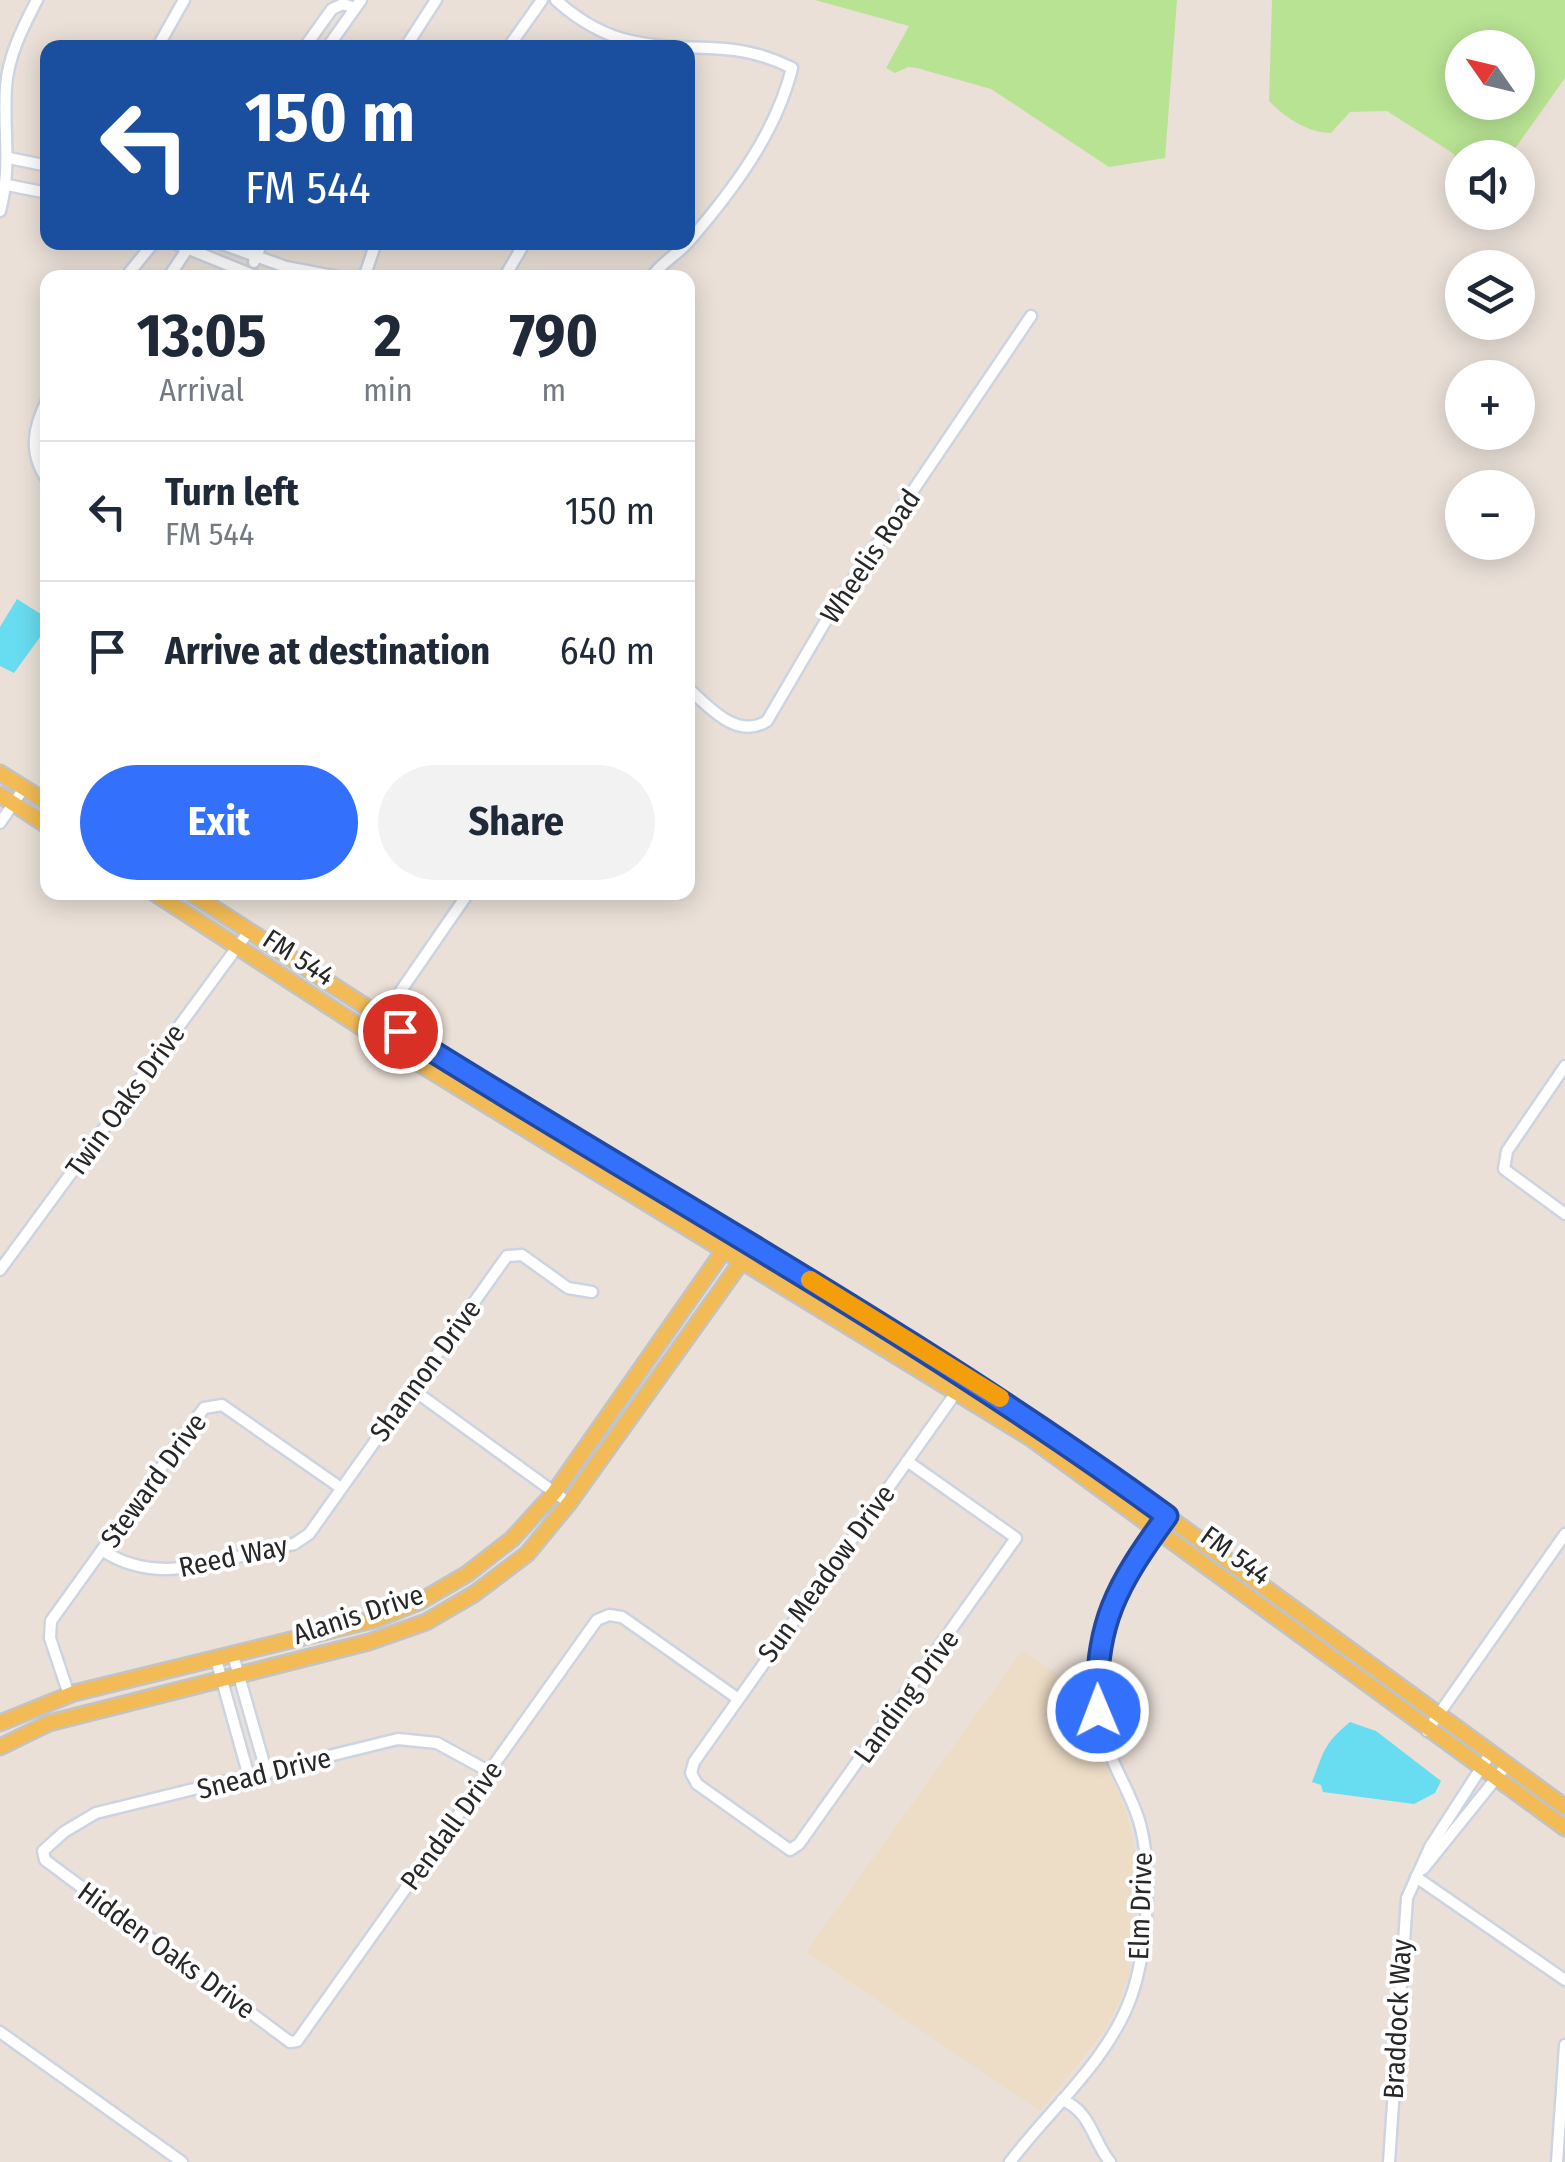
<!DOCTYPE html>
<meta charset="utf-8">
<style>
:root{--surface:#fff;--page:#f2f2f3;--text:#1f2937;--muted:#747a83;--line:#e0e1e3;--accent:#3371fc}
body{margin:0;font-family:"Fira Sans Condensed",sans-serif;background:var(--page);color:var(--text);height:100vh;display:flex;flex-direction:column;font-size:38px;white-space:nowrap}
*{box-sizing:border-box;margin:0}
p{font-size:32px;color:var(--muted)}
.icon{flex:none;width:55px;height:55px;fill:none;stroke:currentColor;stroke-width:2;stroke-linecap:round;stroke-linejoin:round}
.map{position:relative;flex:1;overflow:hidden}
.drawer{position:absolute;left:40px;top:270px;width:655px;height:630px;display:flex;flex-direction:column;background:var(--surface);border-radius:20px;box-shadow:0 5px 25px #0003}
.drawer>*{flex:none}
.hud{position:absolute;left:40px;top:40px;width:655px;height:210px;border-radius:20px;box-shadow:0 5px 25px #0003;background:#1a4fa0;color:#fff;overflow:hidden}
.needle{width:65px;rotate:304deg}
.controls{position:absolute;left:1445px;top:30px;display:grid;gap:20px}
.controls a{display:grid;place-items:center;width:90px;height:90px;border-radius:50%;background:var(--surface);box-shadow:0 5px 25px #0003;font-size:50px}
.pin{position:absolute;display:grid;place-items:center;width:85px;height:85px;color:#fff;margin:-42px;border:5px solid #fff;border-radius:50%;box-shadow:0 2px 10px #0007}
.me{position:absolute;width:110px;margin:-55px;rotate:359deg;stroke-linejoin:round;filter:drop-shadow(0 0 8px #0008)}
.turn{display:flex;align-items:center;gap:35px;height:210px;padding:0 40px;font-size:45px}
.turn .icon{width:130px;height:130px;stroke-width:2.5}
.turn b{display:block;font-size:70px;line-height:85px}
.eta{display:flex;justify-content:space-evenly;align-items:center;height:170px;text-align:center}
.eta b{font-size:60px;font-weight:700;line-height:70px}
.primary-button{display:flex;gap:20px;margin-top:auto;padding:20px 40px}
.primary-button a{flex:1;height:115px;border-radius:60px;background:var(--accent);color:#fff;font-size:40px;font-weight:700;line-height:115px;text-align:center}
.primary-button a+a{background:var(--page);color:var(--text)}
ul{padding:0;list-style:none}
li{display:flex;align-items:center;gap:30px;height:140px;padding:0 40px;border-top:2px solid var(--line)}
li div{flex:1}
li b{display:block;font-size:38px}
li em{font-style:normal}
.map>svg:first-child{display:block}
</style>
<div class="map">
<svg width="1565" height="2162" viewBox="0 0 1565 2162">
<rect width="100%" height="100%" fill="#eae0d8"/>
<polygon fill="#eddcc6" points="1022,1651 1088,1693 1102,1757 1126,1811 1135,1850 1130,1970 1118,2005 1105,2030 1040,2111 806,1952"/>
<g fill="#b8e393" fill-rule="evenodd">
<polygon points="815,0 1177,0 1165,158 1109,167 991,89 917,68 908,67 895,73 886,68 909,26"/>
<path d="M1272,0H1565V78L1509,157L1462,158V198L1448,188L1446,180L1456,165L1454,154L1387,111L1350,112L1331,133C1308,133 1284,117 1269,101ZM1462,48H1518V102H1462Z"/>
</g>
<g fill="#68dcf0">
<polygon points="17,599 47,618 48,626 14,673 0,666 0,627"/>
<path d="M1350,1722L1376,1731L1441,1781L1435,1793L1414,1804L1323,1792L1321,1785L1312,1782C1324,1752 1323,1744 1350,1722Z"/>
</g>
<g fill="none" stroke-linecap="round" stroke-linejoin="round">
<defs>
<g id="minor">
<path d="M556,0C577,19 603,35 631,41C690,55 732,37 792,68C776,133 733,190 690,240C679,254 661,262 651,278"/>
<polyline points="157,48 184,0"/>
<polyline points="304,48 332,9 343,4 355,8"/>
<polyline points="327,48 361,0"/>
<polyline points="405,48 436,0"/>
<polyline points="508,48 542,0"/>
<polyline points="9,158 48,166"/>
<polyline points="7,185 48,193"/>
<path d="M0,211C12,165 3,132 6,87C8,56 23,27 37,0"/>
<polyline points="172,242 260,278"/>
<polyline points="217,242 286,267 344,278"/>
<polyline points="254,262 262,242"/>
<polyline points="125,278 154,242"/>
<polyline points="168,278 192,242"/>
<polyline points="364,278 376,242"/>
<polyline points="504,278 525,242"/>
<path d="M48,398C33,428 28,453 48,481"/>
<path d="M688,688C709,707 737,740 767,721L831,612L1031,316"/>
<polyline points="0,823 24,788"/>
<polyline points="371,1034 469,892"/>
<polyline points="1565,1066 1507,1151 1504,1169 1565,1214"/>
<polyline points="0,1270 249,931"/>
<polyline points="412,1389 569,1503"/>
<polyline points="907,1461 1016,1538 799,1844 790,1850 697,1784 691,1773 694,1762 967,1377"/>
<path d="M102,1550C162,1591 230,1554 294,1544L309,1534L507,1256L522,1255L568,1288L592,1292"/>
<polyline points="233,1655 267,1774"/>
<polyline points="216,1659 249,1777"/>
<polyline points="69,1695 50,1638 51,1621 204,1408 222,1405 341,1488"/>
<polyline points="1427,1731 1565,1534"/>
<polyline points="490,1772 437,1743 398,1739 96,1813 64,1832 43,1851 45,1860 290,2042 297,2041 597,1620 609,1615 622,1617 737,1698"/>
<polyline points="1423,1869 1506,1766"/>
<polyline points="1416,1877 1565,1980"/>
<polyline points="0,2032 182,2162"/>
<path d="M1062,2100C1091,2111 1092,2140 1110,2162"/>
<path d="M1010,2162C1050,2109 1108,2061 1131,1997C1147,1952 1153,1871 1140,1824C1134,1802 1122,1782 1113,1761C1098,1727 1093,1686 1098,1649C1106,1596 1137,1557 1167,1515"/>
<polyline points="1389,2162 1407,1898 1430,1847 1490,1754"/>
<polyline points="1557,2162 1565,2045"/>
</g>
<g id="major">
<polyline points="0,773 48,803"/>
<polyline points="0,795 48,826"/>
<polyline points="153,892 387,1044 1032,1439 1565,1828"/>
<polyline points="189,892 556,1130 822,1287 1041,1424 1565,1807"/>
<polyline points="0,1723 74,1693 377,1619 419,1602 467,1574 512,1539 554,1493 727,1246"/>
<polyline points="0,1747 49,1723 369,1642 426,1622 474,1594 527,1554 569,1503 744,1258"/>
</g>
</defs>
<use href="#minor" stroke="#cdd4e1" stroke-width="15"/>
<use href="#major" stroke="#c3c3c3" stroke-width="19"/>
<use href="#minor" stroke="#fff" stroke-width="10"/>
<use href="#major" stroke="#f2bb55" stroke-width="14"/>
</g>
<g fill="none" stroke-linecap="round" stroke-linejoin="round">
<defs>
<path id="route" d="M400,1031C656,1192 922,1337 1167,1516C1118,1583 1093,1625 1098,1711"/>
</defs>
<use href="#route" stroke="#2149a4" stroke-width="25"/>
<use href="#route" stroke="#3371fc" stroke-width="18"/>
<polyline stroke="#f59e0b" stroke-width="18" points="810,1280 1000,1398"/>
</g>
<g text-anchor="middle" stroke-width="8" stroke-linejoin="round" paint-order="stroke">
<g font-size="28" fill="#272727" stroke="#fff">
<text transform="translate(870 556) rotate(-56)" y="10">Wheelis Road</text>
<text transform="translate(299 957) rotate(33)" y="10">FM 544</text>
<text transform="translate(125 1100) rotate(-54)" y="10">Twin Oaks Drive</text>
<text transform="translate(425 1370) rotate(-54)" y="10">Shannon Drive</text>
<text transform="translate(153 1480) rotate(-54)" y="10">Steward Drive</text>
<text transform="translate(1236 1555) rotate(36)" y="10">FM 544</text>
<text transform="translate(233 1556) rotate(-12)" y="10">Reed Way</text>
<text transform="translate(826 1573) rotate(-54)" y="10">Sun Meadow Drive</text>
<text transform="translate(358 1614) rotate(-18)" y="10">Alanis Drive</text>
<text transform="translate(906 1696) rotate(-54)" y="10">Landing Drive</text>
<text transform="translate(264 1773) rotate(-14)" y="10">Snead Drive</text>
<text transform="translate(451 1825) rotate(-54)" y="10">Pendall Drive</text>
<text transform="translate(1140 1906) rotate(-88)" y="10">Elm Drive</text>
<text transform="translate(167 1950) rotate(36)" y="10">Hidden Oaks Drive</text>
<text transform="translate(1397 2019) rotate(-87)" y="10">Braddock Way</text>
</g>
</g>
</svg>
<div class="controls">
<a><svg class="needle" viewBox="-14 -14 28 28"><path d="M0-13l5 13h-10z" fill="#e53935"/><path d="M0 13l5-13h-10z" fill="#747a83"/></svg></a>
<a><svg class="icon" aria-label="sound" viewBox="0 0 24 24"><path d="M4 9h4l5-4v14l-5-4H4zM17 9q2 3 0 6"/></svg></a>
<a><svg class="icon" aria-label="layers" viewBox="0 0 24 24"><path d="M12 4l9 5-9 5-9-5zM3 14l9 5 9-5"/></svg></a>
<a>+</a>
<a>−</a>
</div>
<div class="pin" style="left:400px;top:1031px;background:#d93025"><svg class="icon" aria-label="arrive" viewBox="0 0 24 24"><path d="M6 21V4h12l-3 4 3 4H6"/></svg></div>
<svg class="me" style="left:1098px;top:1711px" viewBox="-20 -20 40 40"><circle r="17" fill="#3371fc" stroke="#fff" stroke-width="3"/><path d="M0-11L8 9 0 5-8 9z" fill="#fff"/></svg>
<div class="hud">
<div class="turn"><svg class="icon" aria-label="left" viewBox="0 0 24 24"><path d="M17 20v-9H6M10 6l-5 5 5 5"/></svg><div><b>150 m</b>FM 544</div></div>
</div>
<section class="drawer">
<div class="eta">
<div><b>13:05</b><p>Arrival</p></div>
<div><b>2</b><p>min</p></div>
<div><b>790</b><p>m</p></div>
</div>
<ul>
<li><svg class="icon" aria-label="left" viewBox="0 0 24 24"><path d="M17 20v-9H6M10 6l-5 5 5 5"/></svg><div><b>Turn left</b><p>FM 544</p></div><em>150 m</em></li>
<li><svg class="icon" aria-label="arrive" viewBox="0 0 24 24"><path d="M6 21V4h12l-3 4 3 4H6"/></svg><div><b>Arrive at destination</b></div><em>640 m</em></li>
</ul>
<div class="primary-button"><a>Exit</a><a>Share</a></div>
</section>
</div>
